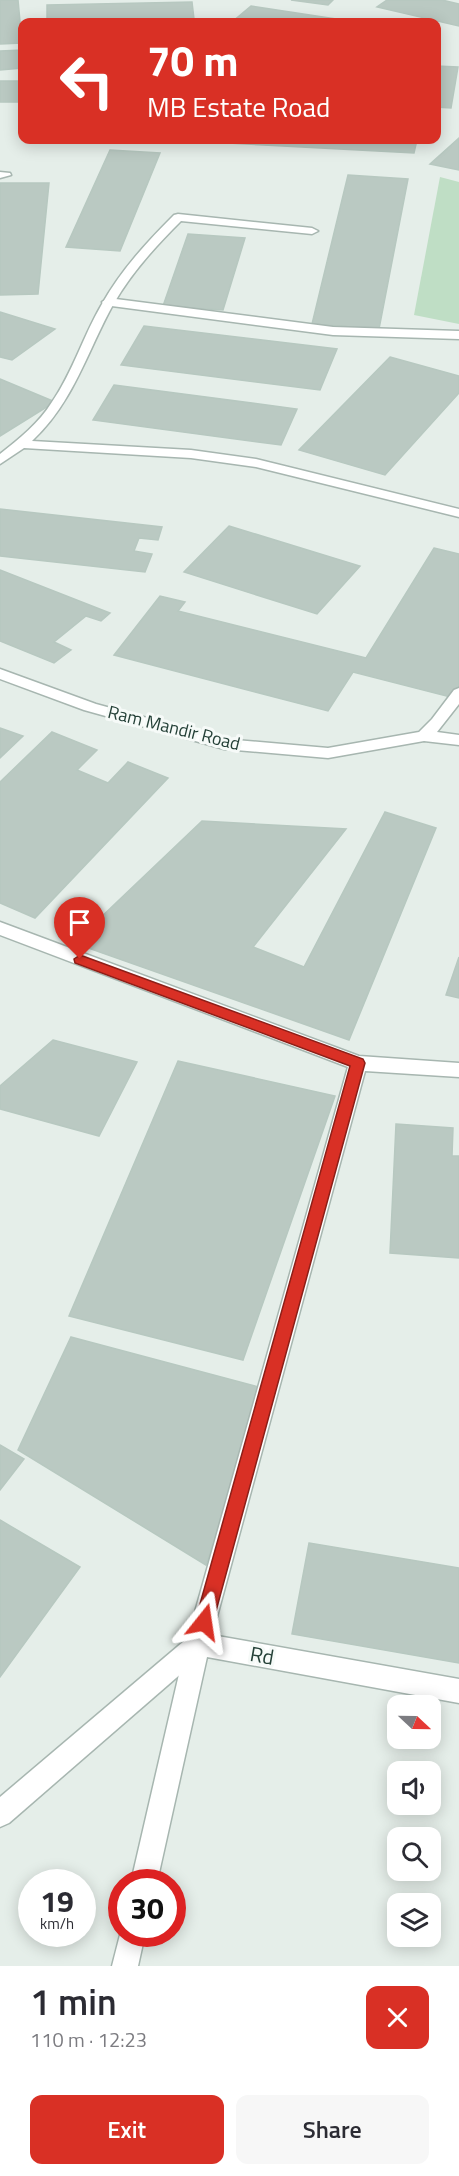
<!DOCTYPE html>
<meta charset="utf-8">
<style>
:root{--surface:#fff;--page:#f7f7f7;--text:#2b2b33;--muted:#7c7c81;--accent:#d93025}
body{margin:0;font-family:"Titillium Web",sans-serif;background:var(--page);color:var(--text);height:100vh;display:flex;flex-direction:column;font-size:22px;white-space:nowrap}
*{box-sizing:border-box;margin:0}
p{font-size:20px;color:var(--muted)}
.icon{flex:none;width:33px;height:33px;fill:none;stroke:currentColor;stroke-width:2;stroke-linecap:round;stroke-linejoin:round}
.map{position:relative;height:1966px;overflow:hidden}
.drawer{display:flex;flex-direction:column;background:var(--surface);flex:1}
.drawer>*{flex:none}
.top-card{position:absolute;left:18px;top:18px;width:423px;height:126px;border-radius:12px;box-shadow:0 3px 15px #0003;background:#d93025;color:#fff;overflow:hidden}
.needle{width:39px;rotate:112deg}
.controls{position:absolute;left:387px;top:1695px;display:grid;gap:12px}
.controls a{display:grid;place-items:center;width:54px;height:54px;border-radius:12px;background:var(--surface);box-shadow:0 3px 15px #0003;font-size:30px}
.speed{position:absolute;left:18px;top:1869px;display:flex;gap:12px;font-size:30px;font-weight:700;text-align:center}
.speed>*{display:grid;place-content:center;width:78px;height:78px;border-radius:50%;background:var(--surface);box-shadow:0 3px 15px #0003;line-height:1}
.speed small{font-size:15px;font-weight:400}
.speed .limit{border:9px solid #d22;background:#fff;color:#111}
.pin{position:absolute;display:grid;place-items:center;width:51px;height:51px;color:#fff;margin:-62px -26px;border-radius:50% 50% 50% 0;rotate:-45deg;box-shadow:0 0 6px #0007}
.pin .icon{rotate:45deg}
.me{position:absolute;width:66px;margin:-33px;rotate:15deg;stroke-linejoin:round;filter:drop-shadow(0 0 4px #0008)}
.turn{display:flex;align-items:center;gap:21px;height:126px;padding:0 30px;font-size:27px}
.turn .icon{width:78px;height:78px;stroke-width:2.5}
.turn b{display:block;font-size:42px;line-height:51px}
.round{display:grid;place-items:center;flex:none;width:63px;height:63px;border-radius:12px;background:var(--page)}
.overview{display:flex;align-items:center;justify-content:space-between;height:102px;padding:0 30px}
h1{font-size:36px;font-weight:600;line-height:45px}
.cta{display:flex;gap:12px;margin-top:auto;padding:12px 30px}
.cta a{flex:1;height:69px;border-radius:12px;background:var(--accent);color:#fff;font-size:24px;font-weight:600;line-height:69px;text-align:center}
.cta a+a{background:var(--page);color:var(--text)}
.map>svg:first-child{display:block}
</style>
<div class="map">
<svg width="459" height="1966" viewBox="0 0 459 1966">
<rect width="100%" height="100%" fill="#e5eee9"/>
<polygon fill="#bfdec5" points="440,177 459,182 459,324 414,315"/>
<g fill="#bac9c2" stroke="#b7c8c0" stroke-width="1.5">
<polygon points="0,0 18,0 22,43 0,44"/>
<polygon points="291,0 333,0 328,5"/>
<polygon points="387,0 442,0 459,4 459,26 377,7"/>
<polygon points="192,2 194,19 47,22 47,5"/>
<polygon points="251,6 356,22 232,22"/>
<polygon points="22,50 22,68 0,70 0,51"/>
<polygon points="436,66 458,67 451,108 436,107"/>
<rect x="0" y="81" width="22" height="21"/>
<polygon points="459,138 459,170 430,164"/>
<polygon points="172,140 417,140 414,153"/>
<polygon points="110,150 160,153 120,251 66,247"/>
<polygon points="348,175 408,179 379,329 312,324"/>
<polygon points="0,183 49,183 38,294 0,295"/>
<polygon points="188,234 245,238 223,310 163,306"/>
<polygon points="0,312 55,329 12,360 0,357"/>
<polygon points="144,326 337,349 320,390 121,365"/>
<polygon points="390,357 459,376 459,393 385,475 299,450"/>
<polygon points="0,379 55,402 0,436"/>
<polygon points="114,385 297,409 281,445 93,420"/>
<polygon points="0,509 162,527 158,540 139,538 134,551 152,554 145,572 0,556"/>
<polygon points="229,526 360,566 317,614 184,572"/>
<polygon points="434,548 459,554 459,690 454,698 353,672 328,711 114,655 160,596 185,602 178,611 366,658"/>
<polygon points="0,570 110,613 101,621 86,616 54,642 71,650 54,663 0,641"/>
<polygon points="0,728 23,736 0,758"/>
<polygon points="52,732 97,750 77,770 108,783 128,762 168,778 35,918 0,903 0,782"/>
<polygon points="385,812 436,828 349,1040 74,943 202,821 346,829 253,947 304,967"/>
<polygon points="459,957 459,998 446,995"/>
<polygon points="53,1040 137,1062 99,1136 0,1109 0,1086"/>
<polygon points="178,1061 335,1096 243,1360 69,1316"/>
<polygon points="396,1124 453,1128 452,1156 459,1156 459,1258 390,1253"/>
<polygon points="71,1337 266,1389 206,1565 18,1450"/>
<polygon points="0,1445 24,1459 0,1490"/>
<polygon points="0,1520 80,1567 0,1677"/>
<polygon points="309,1543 459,1568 459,1663 292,1634"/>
</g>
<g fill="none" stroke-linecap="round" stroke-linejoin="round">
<defs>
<g id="pedestrian">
<polygon points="108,298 333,327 459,331 459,339 333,335 104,305 102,302"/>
<polygon points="198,1633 206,1636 210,1644 206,1652 9,1823 0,1827 0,1797 190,1636"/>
</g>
<g id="minor">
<polygon points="0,172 10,173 11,175 0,178"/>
<path d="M178,214L312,228L318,231L312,234L181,221C156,246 132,272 114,303C87,351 74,402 32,441L191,450L256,459L459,509V517L256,467L191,458L24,448L0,464V454C19,439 39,423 52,402C73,372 83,336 102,304C121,270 147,242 174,215Z"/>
<polygon points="0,669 96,704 224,739 328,748 419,732 432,719 454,690 459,688 459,704 437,732 459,735 459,745 424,741 328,758 224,749 84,710 0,679"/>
<polygon points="0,922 359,1056 459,1063 459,1077 365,1071 212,1635 459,1679 459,1703 207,1657 157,1882 131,1882 186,1644 348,1067 0,935"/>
<polygon points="122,1927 122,1934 145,1934 138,1966 112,1966"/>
</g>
</defs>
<use href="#pedestrian" stroke="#a7b6b0" stroke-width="3"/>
<use href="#minor" stroke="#a7b6b0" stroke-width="3"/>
<use href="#pedestrian" fill="#fff" fill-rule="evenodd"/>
<use href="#minor" fill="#fff" fill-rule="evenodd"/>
</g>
<polygon fill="#d93025" stroke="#8d1f18" stroke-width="1.5" points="80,955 363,1059 365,1063 213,1622 210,1628 204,1630 198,1628 195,1622 350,1066 75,963 74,959"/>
<g text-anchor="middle" stroke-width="6" stroke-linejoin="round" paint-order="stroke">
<g font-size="18" fill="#244037" stroke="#f6faf8">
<text transform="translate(174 728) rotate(14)" y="6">Ram Mandir Road</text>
</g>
<g font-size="21" fill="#244037" stroke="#f6faf8">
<text transform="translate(262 1656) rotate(10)" y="7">Rd</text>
</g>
</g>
</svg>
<div class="controls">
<a><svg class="needle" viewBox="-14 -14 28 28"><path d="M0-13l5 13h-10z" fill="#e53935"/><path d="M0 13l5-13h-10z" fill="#7c7c81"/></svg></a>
<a><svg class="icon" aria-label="sound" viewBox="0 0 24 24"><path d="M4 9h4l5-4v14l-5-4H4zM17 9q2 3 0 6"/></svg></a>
<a><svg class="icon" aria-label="search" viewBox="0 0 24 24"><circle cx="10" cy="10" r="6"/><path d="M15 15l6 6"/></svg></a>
<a><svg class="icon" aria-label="layers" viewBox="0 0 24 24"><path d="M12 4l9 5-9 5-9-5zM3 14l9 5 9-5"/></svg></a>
</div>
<div class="speed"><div>19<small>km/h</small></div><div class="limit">30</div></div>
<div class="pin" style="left:80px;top:959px;background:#d93025"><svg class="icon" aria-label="arrive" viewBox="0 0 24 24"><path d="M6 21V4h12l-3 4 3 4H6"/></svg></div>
<svg class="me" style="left:204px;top:1622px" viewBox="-20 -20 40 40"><path d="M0-17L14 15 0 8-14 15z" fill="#d93025" stroke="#fff" stroke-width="4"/></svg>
<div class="top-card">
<div class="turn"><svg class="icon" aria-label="left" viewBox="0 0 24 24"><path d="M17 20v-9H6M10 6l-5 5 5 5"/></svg><div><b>70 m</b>MB Estate Road</div></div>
</div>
</div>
<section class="drawer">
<div class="overview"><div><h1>1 min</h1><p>110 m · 12:23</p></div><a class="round" style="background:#d93025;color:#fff"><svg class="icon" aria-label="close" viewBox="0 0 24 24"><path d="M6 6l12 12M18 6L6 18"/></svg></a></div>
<div class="cta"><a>Exit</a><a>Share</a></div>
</section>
